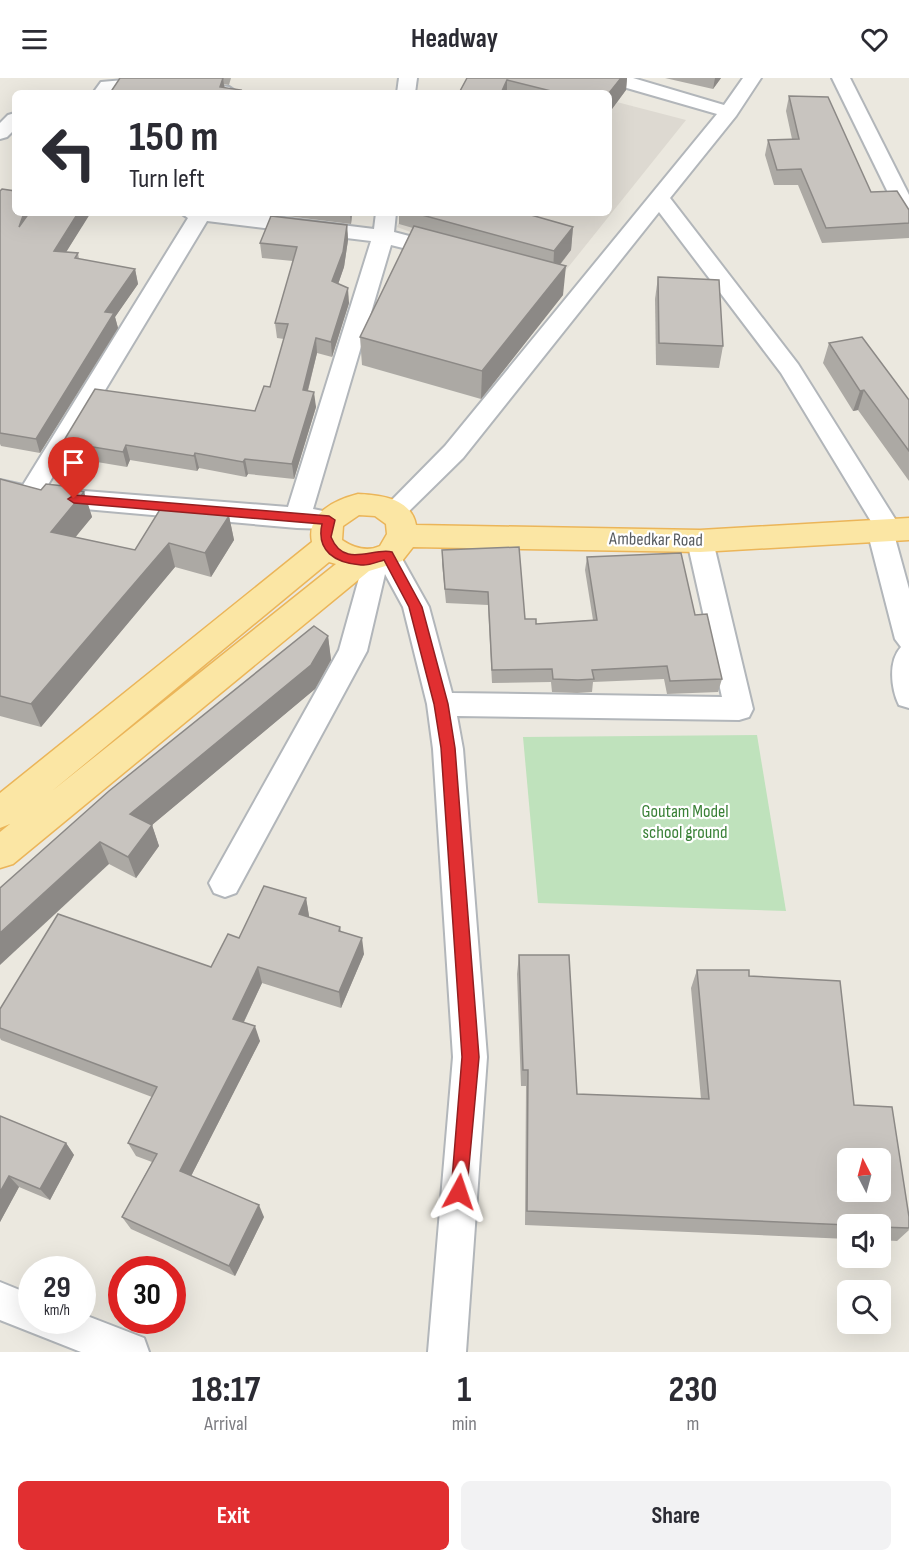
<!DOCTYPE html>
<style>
:root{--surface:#fff;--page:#f2f2f3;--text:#2b2b33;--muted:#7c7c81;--accent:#e12f31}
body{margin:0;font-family:"Sofia Sans Condensed",sans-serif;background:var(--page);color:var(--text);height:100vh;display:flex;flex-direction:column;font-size:22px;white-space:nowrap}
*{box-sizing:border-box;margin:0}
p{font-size:20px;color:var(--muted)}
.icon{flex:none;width:33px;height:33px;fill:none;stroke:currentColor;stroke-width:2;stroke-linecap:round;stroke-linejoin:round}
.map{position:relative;height:1274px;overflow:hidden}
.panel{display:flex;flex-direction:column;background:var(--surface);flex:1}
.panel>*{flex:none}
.hud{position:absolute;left:12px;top:12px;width:600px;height:126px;border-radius:9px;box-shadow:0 6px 24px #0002;background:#fff;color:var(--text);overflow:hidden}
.needle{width:39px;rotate:354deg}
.fabs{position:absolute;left:837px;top:1070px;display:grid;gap:12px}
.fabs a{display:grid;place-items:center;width:54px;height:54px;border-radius:9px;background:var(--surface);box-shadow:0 6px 24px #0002;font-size:30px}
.speed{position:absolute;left:18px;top:1178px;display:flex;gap:12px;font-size:30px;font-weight:700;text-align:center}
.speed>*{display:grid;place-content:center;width:78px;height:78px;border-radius:50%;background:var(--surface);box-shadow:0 6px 24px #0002;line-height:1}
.speed small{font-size:15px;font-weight:400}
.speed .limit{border:9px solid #d22;background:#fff;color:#111}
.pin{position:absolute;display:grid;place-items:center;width:51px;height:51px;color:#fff;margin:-62px -26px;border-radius:50% 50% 50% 0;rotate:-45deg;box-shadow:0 0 6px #0007}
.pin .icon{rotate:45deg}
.me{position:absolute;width:66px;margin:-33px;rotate:5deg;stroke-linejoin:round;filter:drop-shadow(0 0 4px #0008)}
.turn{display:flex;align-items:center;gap:21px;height:126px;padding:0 18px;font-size:27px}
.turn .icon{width:78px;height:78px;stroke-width:2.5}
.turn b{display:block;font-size:42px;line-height:51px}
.eta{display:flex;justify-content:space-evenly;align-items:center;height:102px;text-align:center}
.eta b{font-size:36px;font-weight:700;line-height:42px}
.action{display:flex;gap:12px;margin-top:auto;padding:12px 18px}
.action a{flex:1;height:69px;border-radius:9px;background:var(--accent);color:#fff;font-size:24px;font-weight:700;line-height:69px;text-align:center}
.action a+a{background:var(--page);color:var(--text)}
header{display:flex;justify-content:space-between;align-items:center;height:78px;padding:0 18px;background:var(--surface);font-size:27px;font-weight:700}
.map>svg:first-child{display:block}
</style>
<header><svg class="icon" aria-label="menu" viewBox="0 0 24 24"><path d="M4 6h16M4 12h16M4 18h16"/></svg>Headway<svg class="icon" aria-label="heart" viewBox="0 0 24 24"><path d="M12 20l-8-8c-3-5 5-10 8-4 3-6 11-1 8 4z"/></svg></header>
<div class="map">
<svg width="909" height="1274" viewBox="0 0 909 1274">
<rect width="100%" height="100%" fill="#ebe8df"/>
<polygon fill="#ddd9d1" points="609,22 686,42 554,207 397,149 403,135 609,135"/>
<polygon fill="#bfe2bc" points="757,657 786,833 538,825 523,659"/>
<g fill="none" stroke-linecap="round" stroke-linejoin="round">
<defs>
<g id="street">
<polygon points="147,0 229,9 238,15 178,15 147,12 93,15 101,4"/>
<polygon points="399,0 417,0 415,15 397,15"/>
<path d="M604,0H633L724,27L743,0H761L736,38L670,120L798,286L902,452L895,460L909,511V630L899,627C891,611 888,583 901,569L895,561L867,452L872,445L781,295L659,134L463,380L402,440L393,443L384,440L380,434L445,368L717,36L606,4Z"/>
<polygon points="832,0 850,0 909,117 909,143 902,141 899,137"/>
<polygon points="15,35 15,51 7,59 0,61 0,45 8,37"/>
<path d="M181,135H243L374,151L376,135H396L394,154L451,169L454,174L451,179L443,180L391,167L313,431L338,436L342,442L338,448L329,451L297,450L29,426L0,420V402L23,407L188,140ZM207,143L371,163L288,429L46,410Z"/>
<polygon points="700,454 709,456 713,463 753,631 749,639 739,642 457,638 463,671 487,979 466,1274 428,1274 453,979 433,671 427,626 403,529 385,496 367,573 236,815 225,819 214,815 209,805 339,572 366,475 387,467 396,470 429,529 452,615 722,619 687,463 691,456"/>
<polygon points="0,1204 32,1217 32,1242 82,1242 82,1236 144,1260 149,1274 81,1274 0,1242"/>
</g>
<path id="primary" d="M358,416C380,417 411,420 416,447L700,452L909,440V462L700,474L413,469L402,483L369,493L13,786L0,790V754L10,746L0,750V715L312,464C306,435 335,422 358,416ZM359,437L375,438L386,446L387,456L380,468C367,474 354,470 342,462L343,448ZM329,484L336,486L52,713Z"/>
</defs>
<use href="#street" stroke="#b2b6ba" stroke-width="4"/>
<use href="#primary" stroke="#ebb559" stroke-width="3"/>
<use href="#street" fill="#fff" fill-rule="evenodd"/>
<use href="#primary" fill="#fbe6a4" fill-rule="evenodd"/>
</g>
<g fill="#aca9a4">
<polygon points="120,0 231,0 229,7 224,6 225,10 241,12 241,15 110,15"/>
<polygon points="467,0 627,0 626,12 609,35 609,15 459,15"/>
<polygon points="665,0 721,0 713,11"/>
<polygon points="789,18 871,114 909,132 909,160 822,165 798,107 774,107 765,77 768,62 792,61 786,33"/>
<polygon points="0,113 15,135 90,135 66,174 78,175 79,181 135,191 138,206 115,239 118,250 40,375 1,368 0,366"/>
<polygon points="279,135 364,135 363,138 352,136 351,146 279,137"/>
<polygon points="399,135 524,135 573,149 571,172 560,187 563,217 481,321 362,287 360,259 413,150 399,146"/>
<polygon points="347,147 348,162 344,189 338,206 349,225 332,279 317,275 308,313 316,329 294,401 248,396 246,399 199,390 197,393 130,382 127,389 67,379 63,364 255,333 270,309 284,261 277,260 275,245 293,183 262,180 260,165"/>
<polygon points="658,199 723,268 719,290 656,287 655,221"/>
<polygon points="829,265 909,322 909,403 858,332 853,333 823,285"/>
<polygon points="0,401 41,412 84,414 92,439 75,459 135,472 229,438 234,462 211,499 175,489 41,649 0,638"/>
<polygon points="442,472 525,541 536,546 593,542 585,492 587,479 695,537 722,601 718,614 667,616 664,601 593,604 592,614 577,615 552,614 551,604 492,605 488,527 446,525 442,486"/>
<polygon points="328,558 331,582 315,611 152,747 159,768 136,800 109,786 0,810"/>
<polygon points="306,820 309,838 308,839 340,849 341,854 364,876 341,930 262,905 244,944 260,963 191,1098 264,1139 235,1198 131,1151 122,1139 152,1084 136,1078 128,1065 152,1019 1,962 0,960 0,931 211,889 239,860"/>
<polygon points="519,877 577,1016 701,1021 691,910 697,892 749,898 854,1027 909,1152 897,1163 880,1162 880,1146 848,1146 848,1161 525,1147 526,1008 521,1008 517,896"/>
<polygon points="0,1038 66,1065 74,1077 50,1122 19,1109 0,1144"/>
</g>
<g fill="#8c8986">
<polygon points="223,0 225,15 220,9"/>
<polygon points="621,0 627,0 626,12 609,35 609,15"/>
<polygon points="715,0 721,0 713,11"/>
<polygon points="507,2 507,15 501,15"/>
<polygon points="24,135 32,135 19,149"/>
<polygon points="78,135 90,135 90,136 58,187 54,173"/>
<polygon points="350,135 352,135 351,146"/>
<polygon points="347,147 348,162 344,189 334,218 332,203"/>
<polygon points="573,149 571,172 553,195 554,173"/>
<polygon points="566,188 563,217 481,321 482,293"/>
<polygon points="135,191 138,206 115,239 118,250 40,375 36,361 105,234"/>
<polygon points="348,210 349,225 332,279 331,264"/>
<polygon points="316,260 317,275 304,327 303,312"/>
<polygon points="864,312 858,332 853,333 860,313"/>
<polygon points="314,314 316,329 294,401 292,386"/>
<polygon points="126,367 130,382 127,389 123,374"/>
<polygon points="195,375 199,390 197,393 194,378"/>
<polygon points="245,381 248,396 246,399 243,384"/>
<polygon points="84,414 92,439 60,478 51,454"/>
<polygon points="229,438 234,462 211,499 205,475"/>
<polygon points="169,465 175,489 41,649 31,626"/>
<polygon points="328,558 331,582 315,611 152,747 159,768 136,800 128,779 130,736"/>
<polygon points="100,764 109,786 0,887 0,855"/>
<polygon points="306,820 309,838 302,853 299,836"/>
<polygon points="362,860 364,876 341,930 339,914"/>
<polygon points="258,889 262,905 238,956 233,941"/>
<polygon points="255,948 260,963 187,1106 180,1093"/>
<polygon points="66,1065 74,1077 50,1122 40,1111"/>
<polygon points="9,1098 19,1109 0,1144 0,1114"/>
<polygon points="259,1127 264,1139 235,1198 229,1188"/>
</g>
<g fill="#c8c4bf" stroke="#8c8986" stroke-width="1.5" fill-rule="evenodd">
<polygon points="120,0 223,0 220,9 241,12 239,15 110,15"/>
<polygon points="467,0 621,0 609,15 559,15 507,2 501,15 459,15"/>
<polygon points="789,18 828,19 871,114 897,113 909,132 909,145 826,150 801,91 777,92 768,62 799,61"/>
<polygon points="2,111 15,113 15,135 24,135 19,149 29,135 78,135 54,173 78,175 75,180 135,191 105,234 114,235 36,361 0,355 0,113"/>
<polygon points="423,135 524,135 573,149 554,173 422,137"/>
<polygon points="271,138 347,147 343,174 332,203 348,210 331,264 316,260 303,312 314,314 292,386 245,381 243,384 195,375 194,378 126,367 123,374 63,364 95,311 255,333 264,308 270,309 288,246 275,245 297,169 260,165"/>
<polygon points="414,148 566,188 482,293 360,259"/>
<polygon points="658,199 719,202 723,268 659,265"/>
<polygon points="862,259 909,322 909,373 864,312 860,313 829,265"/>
<polygon points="0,401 41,412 46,406 64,408 84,414 51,454 135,472 164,425 229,438 205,475 169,465 31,626 0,618"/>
<polygon points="519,469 525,541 536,541 536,546 597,542 587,479 681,475 695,537 707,536 722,601 670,603 667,588 592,592 594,601 578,602 553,601 552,591 492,592 488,514 445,511 442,472"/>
<polygon points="314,548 328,558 311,587 130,736 152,747 128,779 100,764 0,855 0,810 109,713"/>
<polygon points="264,808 306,820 299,836 340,849 339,853 362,860 339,914 258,889 233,941 255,948 180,1093 259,1127 229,1188 122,1139 157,1076 128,1065 157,1009 0,950 0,931 58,836 211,889 228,856 239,860"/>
<path d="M519,877H569L577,1016L709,1021L697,892H749V898L840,903L854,1027L892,1029L909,1139V1150L880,1149V1146H848V1147L527,1133L528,992H523ZM848,1080H880V1113H848Z"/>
<polygon points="0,1038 66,1065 40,1111 9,1098 0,1114"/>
</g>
<path fill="#e12f31" stroke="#921f20" stroke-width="1.5" d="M74,417L329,438L335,442L331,459C344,491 373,469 392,474L422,529L448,626L455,670L479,979L466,1121L459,1123L453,1121L451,1114L462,979L441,670L434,626L409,529L384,482C377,484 368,488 361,487C335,485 316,473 322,446L74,425L68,421Z"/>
<g text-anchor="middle" stroke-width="4.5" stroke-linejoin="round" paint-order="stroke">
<g font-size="18" fill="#585c60" stroke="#fff">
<text transform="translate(656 461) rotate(1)" y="6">Ambedkar Road</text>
</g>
<g font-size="18" fill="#3a8137" stroke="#fff">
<text x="685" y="739">Goutam Model<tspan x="685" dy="21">school ground</tspan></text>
</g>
</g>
</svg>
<div class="fabs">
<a><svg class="needle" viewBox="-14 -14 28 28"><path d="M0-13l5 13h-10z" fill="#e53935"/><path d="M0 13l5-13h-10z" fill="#7c7c81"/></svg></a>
<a><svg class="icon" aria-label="sound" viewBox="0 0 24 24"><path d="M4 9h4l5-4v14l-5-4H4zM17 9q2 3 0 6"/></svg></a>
<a><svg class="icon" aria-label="search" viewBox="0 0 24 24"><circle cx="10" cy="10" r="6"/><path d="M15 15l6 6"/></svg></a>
</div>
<div class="speed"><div>29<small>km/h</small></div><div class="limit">30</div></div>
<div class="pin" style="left:74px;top:421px;background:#d93025"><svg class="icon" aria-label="arrive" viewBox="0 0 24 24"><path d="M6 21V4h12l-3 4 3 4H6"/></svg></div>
<svg class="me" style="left:459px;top:1114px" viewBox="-20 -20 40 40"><path d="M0-17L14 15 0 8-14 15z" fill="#e12f31" stroke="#fff" stroke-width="4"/></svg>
<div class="hud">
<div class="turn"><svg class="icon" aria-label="left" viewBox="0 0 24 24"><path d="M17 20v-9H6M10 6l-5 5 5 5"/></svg><div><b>150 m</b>Turn left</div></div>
</div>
</div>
<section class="panel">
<div class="eta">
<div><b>18:17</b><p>Arrival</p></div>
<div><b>1</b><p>min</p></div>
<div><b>230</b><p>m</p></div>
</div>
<div class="action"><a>Exit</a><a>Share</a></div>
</section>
